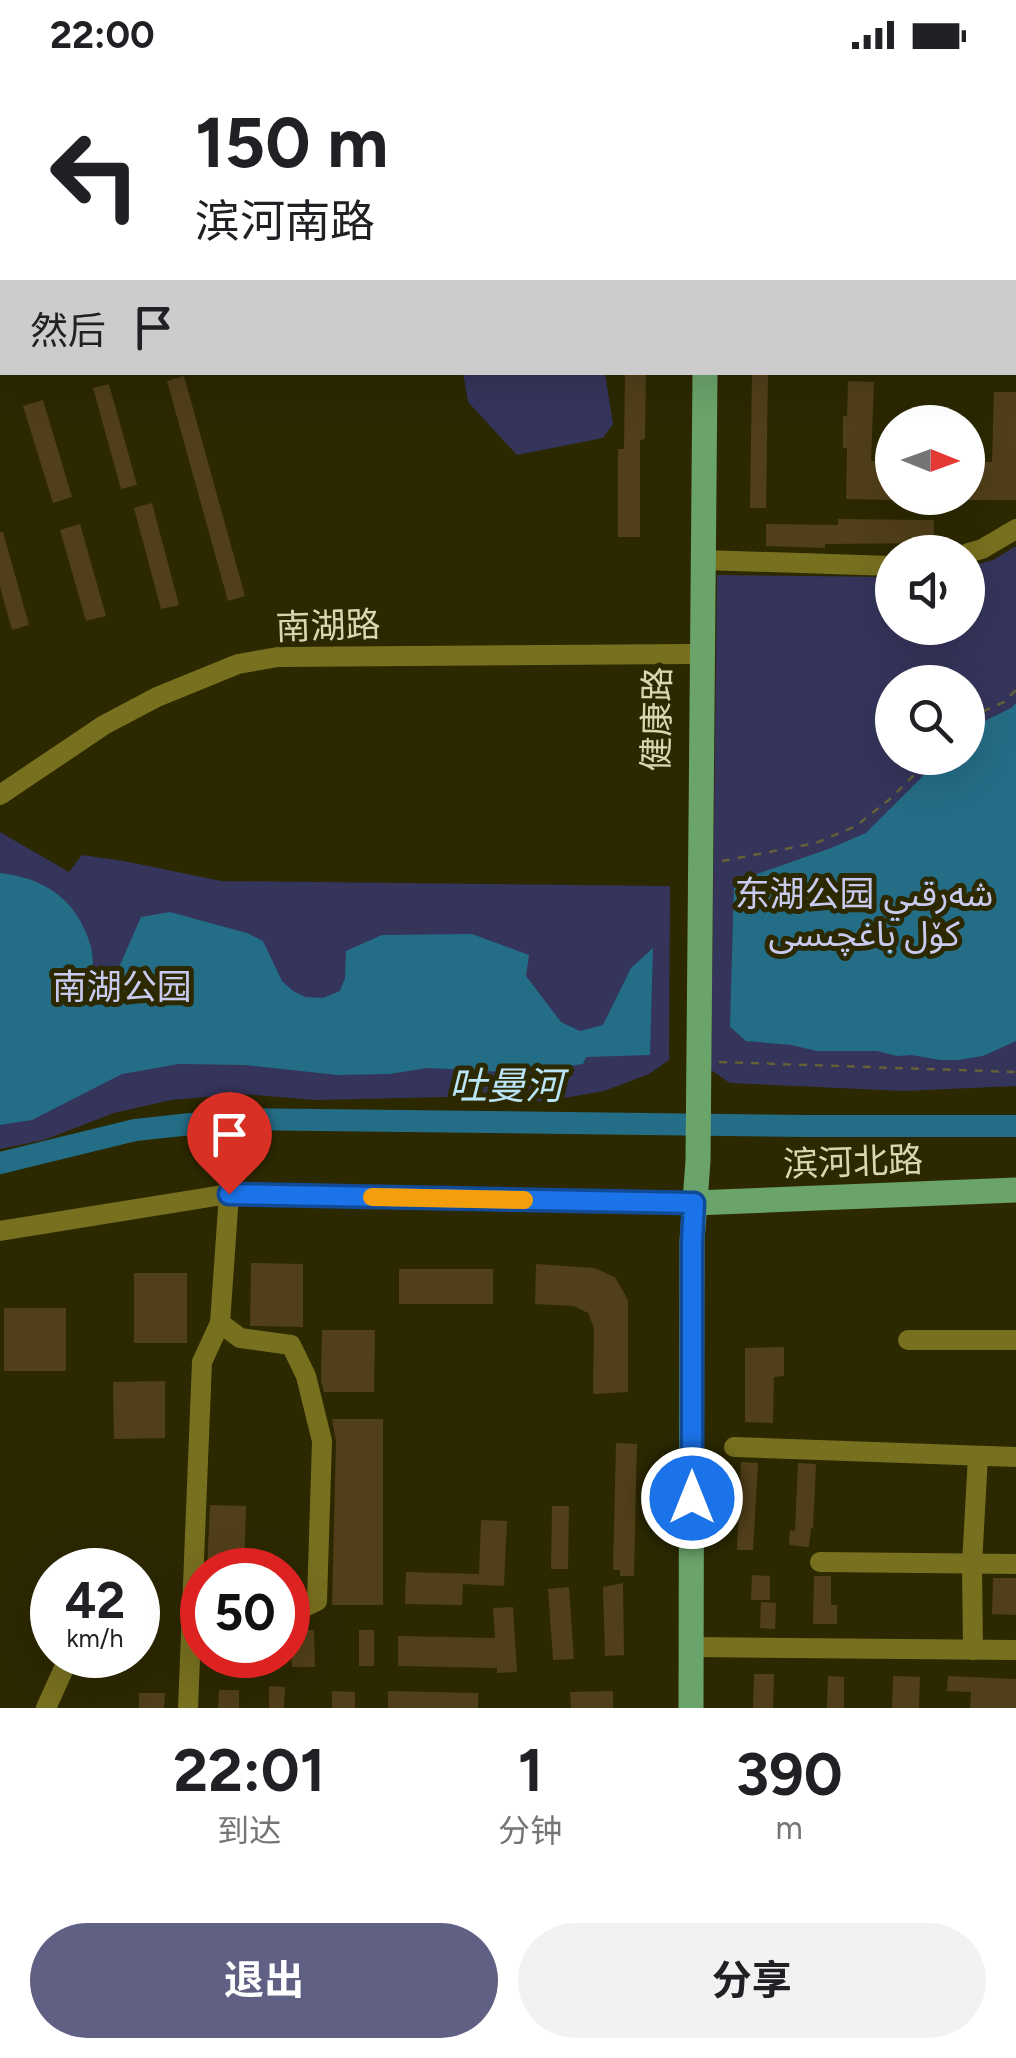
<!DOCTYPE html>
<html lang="zh">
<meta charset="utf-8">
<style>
:root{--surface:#fff;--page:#f2f2f2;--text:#202124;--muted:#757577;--accent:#606084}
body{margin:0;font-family:Figtree,"Noto Sans Arabic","Noto Sans SC",sans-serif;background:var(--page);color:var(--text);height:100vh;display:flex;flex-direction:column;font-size:38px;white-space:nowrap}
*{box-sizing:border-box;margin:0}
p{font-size:32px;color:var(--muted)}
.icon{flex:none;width:55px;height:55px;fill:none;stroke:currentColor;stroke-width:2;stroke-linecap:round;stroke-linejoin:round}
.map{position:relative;height:1638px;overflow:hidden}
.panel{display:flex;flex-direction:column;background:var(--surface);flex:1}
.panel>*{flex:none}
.banner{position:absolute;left:0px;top:0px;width:1018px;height:305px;box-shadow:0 10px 40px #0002;background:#fff;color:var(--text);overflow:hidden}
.needle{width:65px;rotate:91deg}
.tools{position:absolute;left:875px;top:335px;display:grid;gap:20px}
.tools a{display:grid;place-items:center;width:110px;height:110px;border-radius:50%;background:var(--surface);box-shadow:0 10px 40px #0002;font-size:50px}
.speed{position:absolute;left:30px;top:1478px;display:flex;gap:20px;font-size:50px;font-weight:700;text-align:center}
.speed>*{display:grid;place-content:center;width:130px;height:130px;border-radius:50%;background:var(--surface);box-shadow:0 10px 40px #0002;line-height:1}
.speed small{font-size:25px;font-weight:400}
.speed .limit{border:15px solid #d22;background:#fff;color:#111}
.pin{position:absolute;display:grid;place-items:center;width:85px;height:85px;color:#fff;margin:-102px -42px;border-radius:50% 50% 50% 0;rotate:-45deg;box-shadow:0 0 10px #0007}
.pin .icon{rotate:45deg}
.me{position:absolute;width:110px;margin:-55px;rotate:0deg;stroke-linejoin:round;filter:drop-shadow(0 0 8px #0008)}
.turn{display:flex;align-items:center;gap:35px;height:210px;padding:0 30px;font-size:45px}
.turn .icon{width:130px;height:130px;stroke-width:2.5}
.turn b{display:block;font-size:70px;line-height:85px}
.then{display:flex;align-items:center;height:95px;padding:0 30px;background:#0003;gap:20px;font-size:38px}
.eta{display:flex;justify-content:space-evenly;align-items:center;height:170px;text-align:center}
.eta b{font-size:60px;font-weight:700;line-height:70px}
.primary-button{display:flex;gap:20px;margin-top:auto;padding:20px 30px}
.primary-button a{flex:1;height:115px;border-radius:60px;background:var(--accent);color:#fff;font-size:40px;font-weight:700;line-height:115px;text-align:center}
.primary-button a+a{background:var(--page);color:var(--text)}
.status{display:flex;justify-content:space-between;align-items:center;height:70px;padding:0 50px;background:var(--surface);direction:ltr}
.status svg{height:28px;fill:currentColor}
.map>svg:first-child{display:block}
</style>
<div class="status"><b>22:00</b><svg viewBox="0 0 49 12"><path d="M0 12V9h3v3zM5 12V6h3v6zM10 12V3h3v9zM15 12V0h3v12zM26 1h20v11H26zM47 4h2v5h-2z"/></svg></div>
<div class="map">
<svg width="1016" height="1638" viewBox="0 0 1016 1638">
<rect width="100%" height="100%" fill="#2c2800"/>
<g fill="#35345b" fill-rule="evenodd">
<polygon points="463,303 605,303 613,354 603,368 517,385 468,332"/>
<path d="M1016,476V1016L904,1021L730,1013L711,1000L717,505L892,507V558H968V497L993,490ZM892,612H968V688H892Z"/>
<polygon points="0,762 69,802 82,785 124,791 221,811 670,816 669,990 649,1004 604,1021 553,1030 502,1034 449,1027 316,1030 241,1024 171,1030 114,1043 44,1070 0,1079"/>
</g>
<g fill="#246d86">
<polygon points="1016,633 1016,971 983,986 958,990 940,990 911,985 897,986 877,981 817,981 791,975 746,971 730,957 734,812 831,778 866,763 941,688 968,688 968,659 1011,638"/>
<path d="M0,803C45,808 78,830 91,877C93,886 93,898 94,908L107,912L116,904L141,847L170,842L247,863L263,871L282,911L293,921L305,927L323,928L340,921L345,908L346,881L382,865L472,864L529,885L526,906L561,952L580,961L603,955L631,898L653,878L650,985L586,987L583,994L522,1003L428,998L389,1004L338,1005L245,995L179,994L122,1004L32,1050L0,1055Z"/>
</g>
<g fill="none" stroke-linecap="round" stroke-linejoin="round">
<polyline stroke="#246d86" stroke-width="22" points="0,1093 135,1060 238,1049 807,1056 1016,1056"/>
</g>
<g fill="#513f19">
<polygon points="625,302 646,302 645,369 640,370 640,467 618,467 618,379 624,379"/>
<polygon points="752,302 768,302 766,438 750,438"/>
<polygon points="184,306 245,526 228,531 167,311"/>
<polygon points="848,311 874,312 871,391 892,391 892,430 846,429 847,378 843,378 843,346 847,346"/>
<polygon points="109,314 137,415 121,419 93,318"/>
<polygon points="994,322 1016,322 1016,430 968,430 968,392 992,392"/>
<polygon points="43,330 72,427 53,433 23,336"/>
<polygon points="152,433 179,535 161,539 134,438"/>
<polygon points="838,449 934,450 934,473 825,474 825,478 766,476 766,454 838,455"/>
<polygon points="80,454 106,546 86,551 60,460"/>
<polygon points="0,462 3,462 29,555 12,560 0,517"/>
<polygon points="251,1193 303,1194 303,1257 250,1256"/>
<polygon points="536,1194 594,1198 615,1207 628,1230 628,1322 593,1324 594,1258 588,1243 574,1236 535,1234"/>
<rect x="399" y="1199" width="94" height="35"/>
<rect x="134" y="1203" width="53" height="70"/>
<rect x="4" y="1238" width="62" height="63"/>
<polygon points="322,1260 375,1260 374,1322 324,1322 321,1311"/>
<polygon points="784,1277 784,1306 774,1307 773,1353 745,1352 745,1278"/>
<polygon points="165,1311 165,1368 114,1369 113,1312"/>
<polygon points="332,1349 383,1349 383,1535 332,1535 336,1371"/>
<polygon points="616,1373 637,1374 634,1506 620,1506 620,1500 613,1500"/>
<polygon points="741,1392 758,1393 753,1480 737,1480"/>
<polygon points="798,1393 816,1394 813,1458 811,1458 809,1477 789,1475 790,1460 795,1461"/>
<polygon points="210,1435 246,1436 244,1500 207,1500"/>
<polygon points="552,1436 569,1436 568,1499 551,1499"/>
<polygon points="481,1450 507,1451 504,1516 463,1514 462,1535 405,1534 406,1502 479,1504"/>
<polygon points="752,1505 770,1506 770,1530 751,1530"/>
<polygon points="814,1506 831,1506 831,1535 837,1535 837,1554 813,1554"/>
<polygon points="993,1508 1016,1508 1016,1545 992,1544"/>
<polygon points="623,1513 624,1585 605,1586 603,1517"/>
<polygon points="569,1517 574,1589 553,1590 548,1519"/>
<polygon points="761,1532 776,1533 775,1559 760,1558"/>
<polygon points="513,1537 517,1602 497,1603 497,1598 398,1596 398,1566 495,1568 493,1538"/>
<polygon points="291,1560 314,1560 315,1597 292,1597"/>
<rect x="359" y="1560" width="15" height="36"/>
<rect x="230" y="1585" width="28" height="15"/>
<polygon points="754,1604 774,1604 773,1638 753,1638"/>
<polygon points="828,1606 844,1607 844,1638 827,1638"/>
<polygon points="893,1606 920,1607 919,1638 892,1638"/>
<polygon points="948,1606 1016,1609 1016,1638 970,1638 971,1622 947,1621"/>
<polygon points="269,1616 285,1617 284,1638 269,1638"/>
<polygon points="219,1620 239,1620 239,1638 218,1638"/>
<polygon points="332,1621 355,1622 355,1638 332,1638"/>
<polygon points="388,1621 478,1623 478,1638 388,1638"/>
<polygon points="613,1621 613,1638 571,1638 570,1622"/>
<polygon points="139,1623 165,1623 164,1638 139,1638"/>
</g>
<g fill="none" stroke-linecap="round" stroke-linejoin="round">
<g stroke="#646039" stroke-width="2.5" stroke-dasharray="8 8" stroke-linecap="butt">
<polyline points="968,648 1004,632 1016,620"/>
<polyline points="722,791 816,773 856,756 891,728 921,698 927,688"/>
<polyline points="719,992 1016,1002"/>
</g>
<g stroke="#77701f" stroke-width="20">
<polyline points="968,483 982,479 1016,459"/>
<polyline points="704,490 892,496"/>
<polyline points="0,725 104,655 157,627 238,594 278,587 692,584"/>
<polyline points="0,1161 229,1124 694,1133"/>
<polyline points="220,1253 240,1268 291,1275 306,1306 322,1371 317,1531 298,1540 288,1540"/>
<polyline points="908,1270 1016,1270"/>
<polyline points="734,1377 1016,1387"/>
<polyline points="820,1492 1016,1494"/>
<polyline points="692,1577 1016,1580"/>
<polyline points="973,1580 972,1494 978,1386"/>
<polyline points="46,1638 70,1585"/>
<polyline points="188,1638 202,1292 220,1253 229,1124"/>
</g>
<g stroke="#6ba46b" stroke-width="25">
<polyline points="5,2 13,0"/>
<polyline points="706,2 707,0"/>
<polyline points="694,1133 1016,1120"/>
<polyline points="691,1638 692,1171 698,1091 705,302"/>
</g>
</g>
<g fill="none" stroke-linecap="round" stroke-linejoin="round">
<defs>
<polyline id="route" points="229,1124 694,1133 692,1171 692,1428"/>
</defs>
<use href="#route" stroke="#114b97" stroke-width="25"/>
<use href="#route" stroke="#1a73e8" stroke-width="18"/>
<polyline stroke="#f59e0b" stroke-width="18" points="372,1127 524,1130"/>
</g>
<g text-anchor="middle" stroke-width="10" stroke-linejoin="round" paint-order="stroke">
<g font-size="35" fill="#d9d6b1" stroke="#2c2800">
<text transform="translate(328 556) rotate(-2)" y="12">南湖路</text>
<text transform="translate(657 649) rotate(-89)" y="12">健康路</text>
<text transform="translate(853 1092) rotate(-2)" y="12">滨河北路</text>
</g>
<g font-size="35" fill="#c9caef" stroke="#2c2800">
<text x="864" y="836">东湖公园 شەرقىي<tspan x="864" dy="40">كۆل باغچىسى</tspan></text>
<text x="122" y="929">南湖公园</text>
</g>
<g font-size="38" font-style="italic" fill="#b9e5f7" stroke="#2c2800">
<text x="506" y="1029">吐曼河</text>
</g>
</g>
</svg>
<div class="tools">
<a><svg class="needle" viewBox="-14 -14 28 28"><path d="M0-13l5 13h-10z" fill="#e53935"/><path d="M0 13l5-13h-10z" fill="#757577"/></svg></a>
<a><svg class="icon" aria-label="sound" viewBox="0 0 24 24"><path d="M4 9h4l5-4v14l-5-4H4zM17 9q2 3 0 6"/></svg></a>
<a><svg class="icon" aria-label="search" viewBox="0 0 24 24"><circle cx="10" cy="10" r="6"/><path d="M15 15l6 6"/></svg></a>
</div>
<div class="speed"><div>42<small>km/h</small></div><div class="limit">50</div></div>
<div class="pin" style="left:229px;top:1124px;background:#d93025"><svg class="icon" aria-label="arrive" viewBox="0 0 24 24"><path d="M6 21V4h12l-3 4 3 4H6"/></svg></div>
<svg class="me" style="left:692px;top:1428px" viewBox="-20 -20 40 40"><circle r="17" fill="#1a73e8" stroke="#fff" stroke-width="3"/><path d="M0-11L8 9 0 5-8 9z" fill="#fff"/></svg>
<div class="banner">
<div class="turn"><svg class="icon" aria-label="left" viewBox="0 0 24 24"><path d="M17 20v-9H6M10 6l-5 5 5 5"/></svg><div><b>150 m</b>滨河南路</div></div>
<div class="then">然后<svg class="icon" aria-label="arrive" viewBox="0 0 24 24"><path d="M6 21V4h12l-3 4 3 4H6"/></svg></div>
</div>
</div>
<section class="panel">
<div class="eta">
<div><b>22:01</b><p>到达</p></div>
<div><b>1</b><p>分钟</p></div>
<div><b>390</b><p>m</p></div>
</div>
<div class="primary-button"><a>退出</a><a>分享</a></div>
</section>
